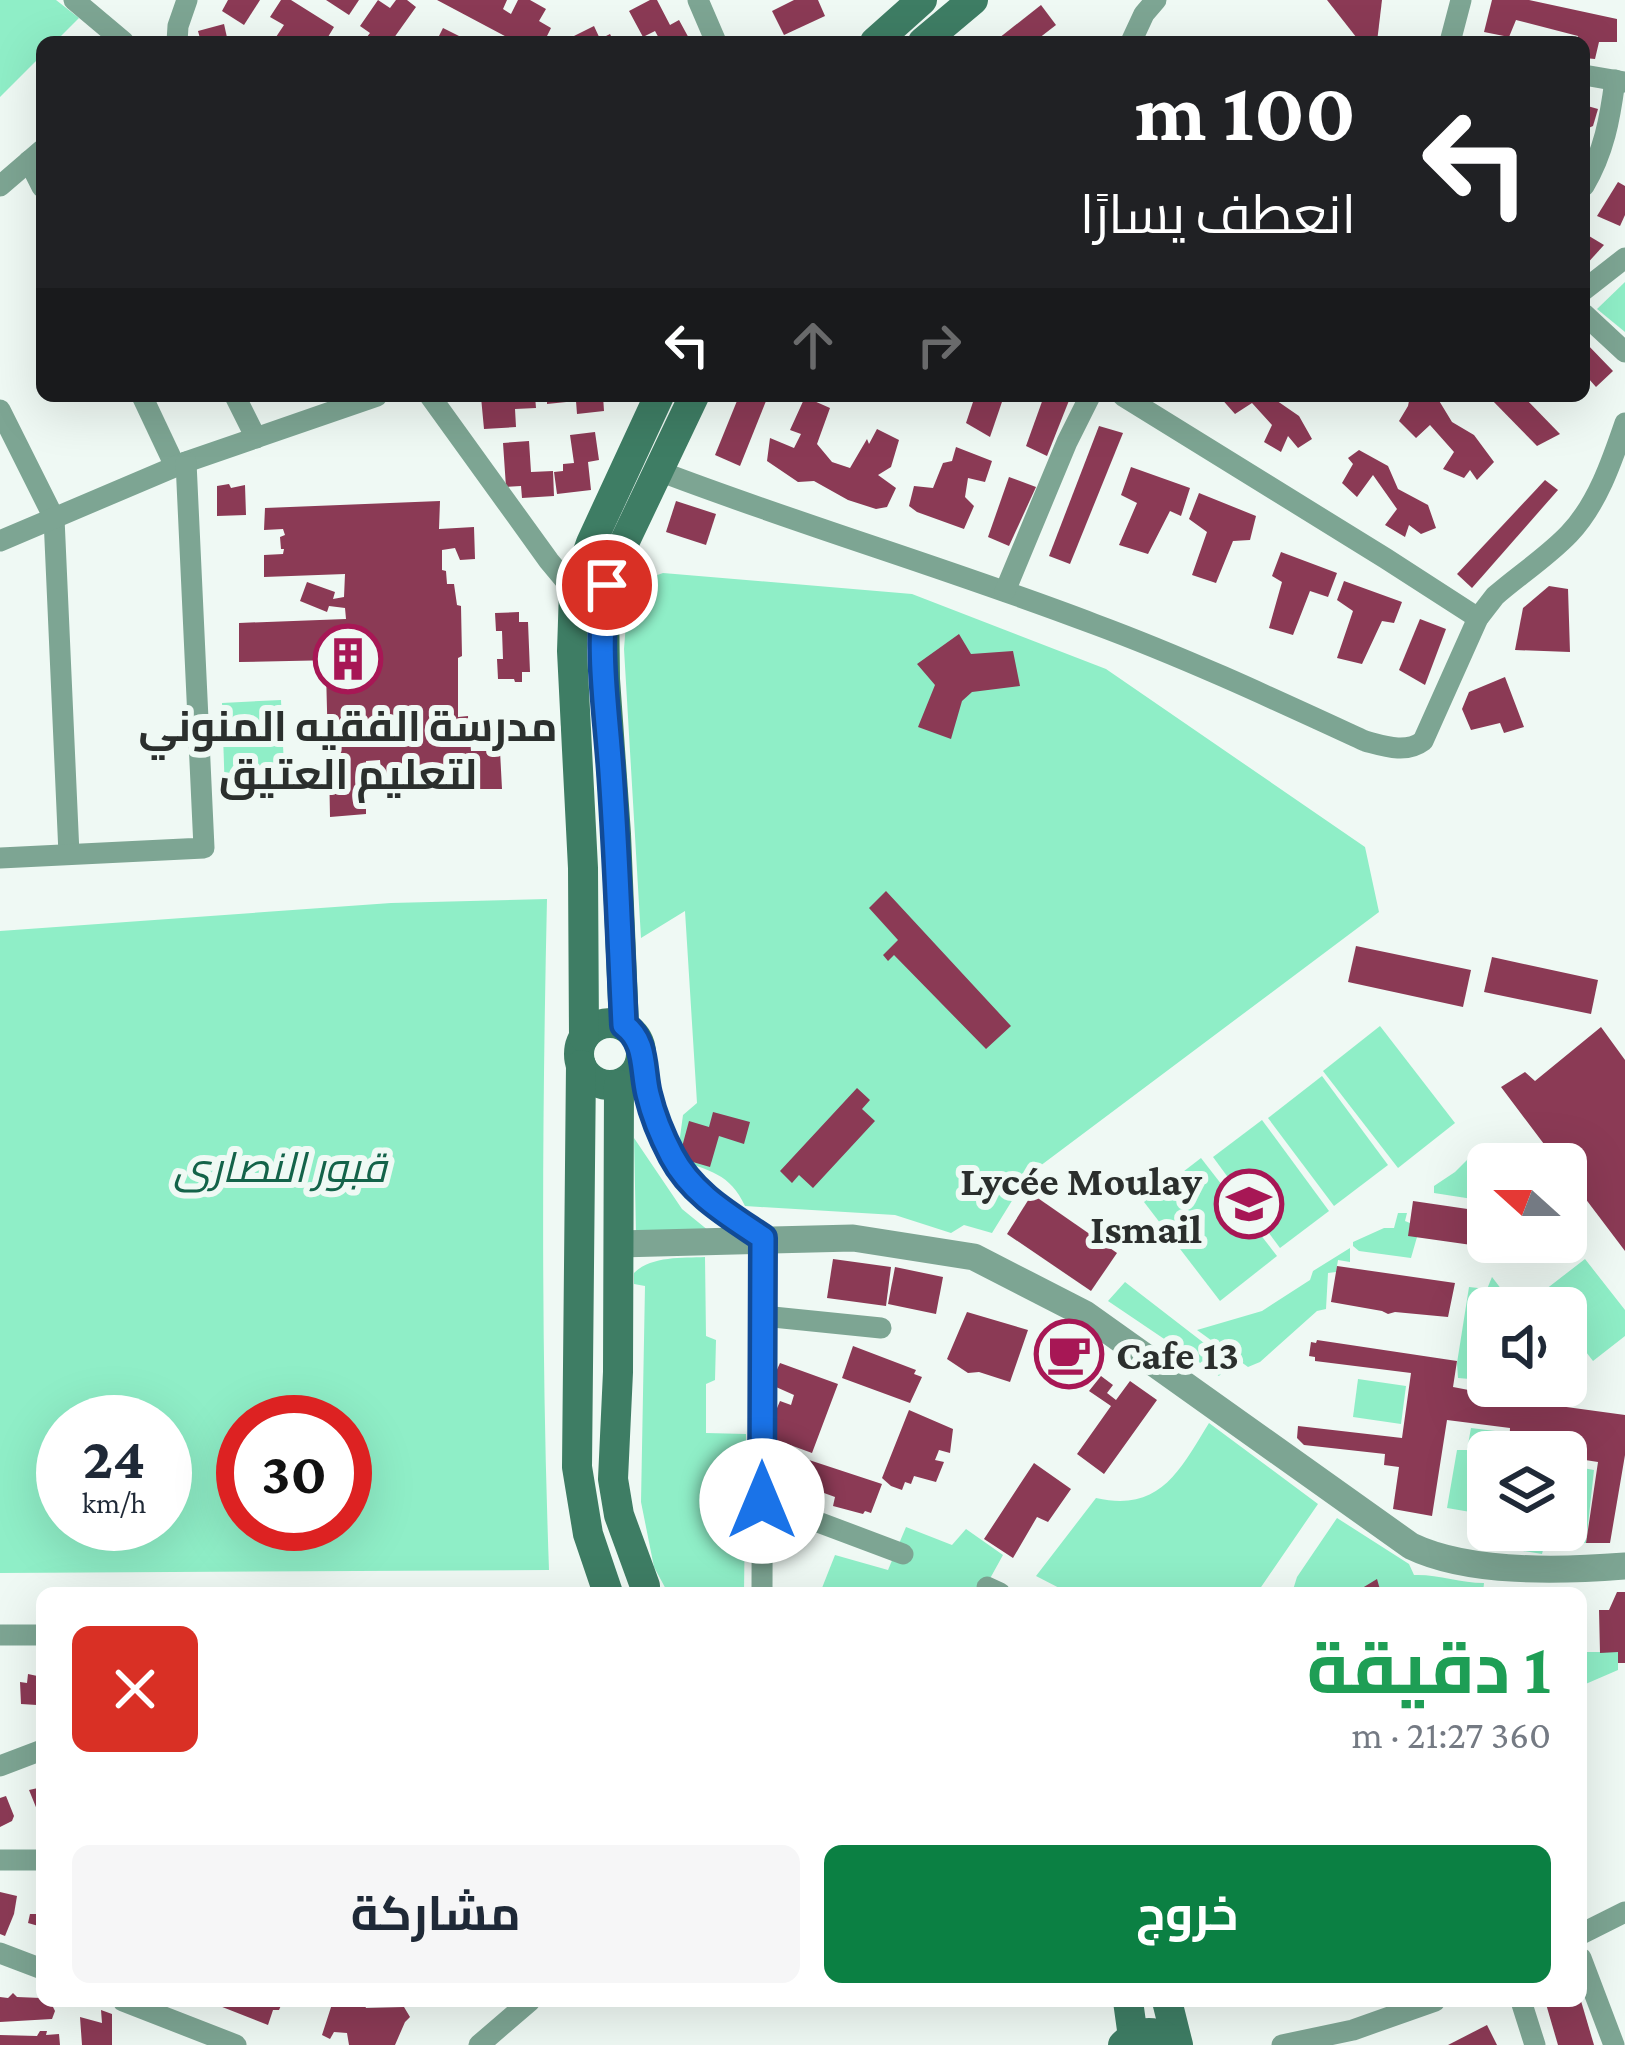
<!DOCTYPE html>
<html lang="ar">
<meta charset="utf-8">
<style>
:root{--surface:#fff;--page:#f6f6f7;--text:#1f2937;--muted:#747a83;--accent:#0b8043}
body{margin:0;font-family:"Crimson Pro",Cairo,serif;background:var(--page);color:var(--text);direction:rtl;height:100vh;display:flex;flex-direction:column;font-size:45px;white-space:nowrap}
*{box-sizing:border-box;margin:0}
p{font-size:39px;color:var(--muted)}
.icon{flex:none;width:66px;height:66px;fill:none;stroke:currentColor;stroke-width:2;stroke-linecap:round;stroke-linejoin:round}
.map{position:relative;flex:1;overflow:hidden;direction:ltr}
.panel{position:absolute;left:36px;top:1587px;width:1551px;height:420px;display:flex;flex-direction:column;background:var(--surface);border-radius:18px;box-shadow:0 12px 48px #0002;direction:rtl}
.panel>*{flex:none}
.guide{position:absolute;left:36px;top:36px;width:1554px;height:366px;border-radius:18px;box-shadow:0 12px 48px #0002;direction:rtl;background:#202124;color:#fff;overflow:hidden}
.needle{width:78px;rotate:291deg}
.buttons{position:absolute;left:1467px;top:1143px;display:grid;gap:24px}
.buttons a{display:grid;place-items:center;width:120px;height:120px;border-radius:18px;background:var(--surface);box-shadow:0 12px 48px #0002;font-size:60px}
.speed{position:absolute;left:36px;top:1395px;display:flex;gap:24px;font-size:60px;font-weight:700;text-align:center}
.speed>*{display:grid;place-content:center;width:156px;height:156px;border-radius:50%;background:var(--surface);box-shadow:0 12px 48px #0002;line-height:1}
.speed small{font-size:30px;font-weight:400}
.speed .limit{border:18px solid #d22;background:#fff;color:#111}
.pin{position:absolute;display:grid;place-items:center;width:102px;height:102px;color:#fff;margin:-51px;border:6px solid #fff;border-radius:50%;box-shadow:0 3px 12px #0007}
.me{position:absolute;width:132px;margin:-66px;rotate:0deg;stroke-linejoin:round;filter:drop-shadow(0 0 9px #0008)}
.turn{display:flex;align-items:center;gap:42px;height:252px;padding:0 36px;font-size:54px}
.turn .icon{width:156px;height:156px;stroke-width:2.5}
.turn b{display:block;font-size:84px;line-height:102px}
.lanes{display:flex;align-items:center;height:114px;padding:0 36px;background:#0003;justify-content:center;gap:60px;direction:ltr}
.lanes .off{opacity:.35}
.round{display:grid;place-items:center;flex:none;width:126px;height:126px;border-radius:18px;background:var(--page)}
.overview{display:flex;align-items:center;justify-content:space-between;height:204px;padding:0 36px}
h1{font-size:72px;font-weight:700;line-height:90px;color:#1e9e55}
.cta{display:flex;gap:24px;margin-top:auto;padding:24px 36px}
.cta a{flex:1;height:138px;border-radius:18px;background:var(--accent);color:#fff;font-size:48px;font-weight:700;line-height:138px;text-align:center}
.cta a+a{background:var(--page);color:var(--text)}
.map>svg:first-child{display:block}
</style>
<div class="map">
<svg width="1625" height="2045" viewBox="0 0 1625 2045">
<rect width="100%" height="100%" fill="#eff9f4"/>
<g fill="#8feec7" fill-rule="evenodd">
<polygon points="0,0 56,0 79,18 55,42 42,42 42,55 0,97"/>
<polygon points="1625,282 1625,332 1597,309"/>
<path d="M663,573L912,594L1106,669L1365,847L1379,912L1028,1175L992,1233L964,1225L951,1233L895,1215L745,1206C730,1173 709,1171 677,1159L683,1115L697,1103L685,911L641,938L624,649L629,585Z"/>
<polygon points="281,700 285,790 225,795 222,703"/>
<path d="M547,899C542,1122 541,1346 549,1570L0,1573V931L391,903ZM63,1422H165V1524H63ZM243,1422H345V1524H243Z"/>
<polygon points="1380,1026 1455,1123 1398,1168 1323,1071"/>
<polygon points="1322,1076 1388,1165 1334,1206 1268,1118"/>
<polygon points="1262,1120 1329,1211 1280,1248 1213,1157"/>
<polygon points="634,1138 682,1209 709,1231 636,1234"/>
<polygon points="1478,1149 1490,1164 1488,1164 1485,1197 1479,1200 1434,1193 1434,1186 1455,1172"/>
<polygon points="1201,1158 1277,1256 1220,1301 1144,1202"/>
<polygon points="1398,1213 1407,1213 1405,1221 1410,1223 1417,1237 1411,1258 1359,1251 1353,1246 1353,1242 1384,1228 1394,1228"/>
<polygon points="1350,1248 1350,1262 1338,1260 1336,1272 1328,1273 1326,1309 1317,1311 1260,1362 1248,1367 1197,1330 1262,1311 1310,1280 1313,1271"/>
<path d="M705,1257L706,1336L716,1340L715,1380L706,1384V1433L746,1434L744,1593H668L654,1567L641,1502L645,1286L634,1284V1273C651,1256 682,1258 705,1257Z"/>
<polygon points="1585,1259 1625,1310 1625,1336 1593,1361 1566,1326 1566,1308 1552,1308 1541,1293"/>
<polygon points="1492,1277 1515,1307 1488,1308 1488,1327 1476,1336 1470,1379 1458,1378 1457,1363 1469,1287 1487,1289"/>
<polygon points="1125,1282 1235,1367 1226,1368 1219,1376 1108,1301"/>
<polygon points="1358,1379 1406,1386 1401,1424 1353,1417"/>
<path d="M1209,1423L1318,1504L1257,1593H1069L1036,1576L1096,1498C1160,1513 1180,1470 1209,1423Z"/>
<polygon points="1471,1428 1495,1431 1494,1440 1509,1443 1509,1448 1521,1452 1488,1452 1488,1515 1447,1508 1457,1450 1467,1450"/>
<polygon points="1566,1465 1594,1470 1586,1543 1552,1544 1554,1530 1566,1530"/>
<path d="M1337,1518L1409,1564L1414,1575C1437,1574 1460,1583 1484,1583L1483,1593H1292L1297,1577Z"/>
<polygon points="906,1527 952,1545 966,1529 1003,1555 982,1593 820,1593 835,1555 888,1570"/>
<polygon points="1505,1530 1524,1530 1524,1535 1546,1538 1542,1554 1505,1548"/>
<polygon points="1581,1652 1618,1652 1618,1670 1581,1686"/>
</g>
<g fill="#8b3a55">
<polygon points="228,0 260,0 244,25 222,11"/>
<polygon points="281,0 291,0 334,27 325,42 283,42 276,37 284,25 270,17"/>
<polygon points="326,0 359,0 349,15"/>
<polygon points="378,0 390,8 396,0 407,0 416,7 391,42 363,42 370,33 360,26"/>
<polygon points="437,0 507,0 503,9 511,14 518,0 530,0 546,9 539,21 551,28 544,42 516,42"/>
<polygon points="650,0 657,0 670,25 679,20 691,42 661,42 655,31 643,37 629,11"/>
<polygon points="794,0 818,0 825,16 784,35 772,11"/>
<polygon points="1327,0 1382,0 1377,42 1360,42"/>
<polygon points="1492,0 1529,0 1617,19 1617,42 1599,42 1595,59 1584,58 1584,42 1576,42 1578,36 1516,20 1509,37 1484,32"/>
<polygon points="1041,5 1056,25 1034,42 994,42"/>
<polygon points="224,24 228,42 201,42 198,31"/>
<polygon points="594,26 600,39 610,34 614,42 562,42"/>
<polygon points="443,28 471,42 436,42"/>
<polygon points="1584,105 1598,109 1593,126 1584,130"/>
<polygon points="1618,182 1625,186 1625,215 1620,226 1597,216"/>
<polygon points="1584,233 1604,245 1584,267"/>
<polygon points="1584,341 1613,371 1596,387 1588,378 1584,381"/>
<polygon points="535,396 536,408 515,409 516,427 484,429 481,397"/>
<polygon points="547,396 603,396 604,411 577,414 576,401 547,404"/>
<polygon points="739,396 768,396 740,466 715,455"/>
<polygon points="975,396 1004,396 990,437 966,423"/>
<polygon points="1044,396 1070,398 1047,456 1026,446"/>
<polygon points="1219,396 1270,396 1299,416 1312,439 1298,448 1288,436 1281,452 1264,442 1272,425 1252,403 1235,414"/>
<polygon points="1410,396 1432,396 1438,399 1452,422 1474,435 1494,462 1477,480 1470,470 1464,478 1443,469 1454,452 1430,425 1416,438 1399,421 1408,406"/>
<polygon points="1488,396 1523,396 1560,434 1537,446"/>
<polygon points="805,397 830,408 817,444 832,462 850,468 867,439 869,444 877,429 899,440 891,467 878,475 896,488 887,507 876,509 848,500 814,481 798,482 767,461 770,438 794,448 801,434 790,430"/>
<polygon points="1099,426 1123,433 1070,564 1049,556"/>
<polygon points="595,432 599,460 588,462 591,490 557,494 554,472 563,471 563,464 574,463 570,435"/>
<polygon points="529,441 531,472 553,471 554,496 522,498 521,486 506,487 503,443"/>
<polygon points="956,447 992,461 985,482 968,478 965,497 974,506 964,529 917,512 909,506 914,486 933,488 943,463 952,461"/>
<polygon points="1359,450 1388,466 1398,489 1428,505 1436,528 1421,534 1409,525 1405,537 1385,525 1397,509 1373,475 1357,497 1342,483 1353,464 1348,458"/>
<polygon points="1131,467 1190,488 1181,516 1170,511 1148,554 1119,545 1137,503 1121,495"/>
<polygon points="1009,477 1036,487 1009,546 988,537"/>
<polygon points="1545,480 1558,490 1472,588 1457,574"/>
<polygon points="229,484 231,488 245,485 246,515 217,516 217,486"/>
<polygon points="1199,493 1256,516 1250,540 1233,541 1216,583 1192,575 1207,532 1189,519"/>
<polygon points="440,501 439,529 474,527 475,559 460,560 455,548 442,550 442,570 446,571 447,584 454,584 457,605 461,606 462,656 458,658 458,717 468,716 471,751 500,751 502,789 456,789 455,786 428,784 429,788 383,791 380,760 366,761 366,814 330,817 329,763 334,763 334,751 328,749 326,671 336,670 336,660 239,662 239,623 346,619 345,608 329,606 327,612 300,601 307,582 335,592 333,599 344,597 345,574 264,577 264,555 283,554 284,549 281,549 280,537 285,535 283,529 264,530 265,508"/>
<polygon points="676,501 716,514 706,545 666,532"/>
<polygon points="1281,552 1337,573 1328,597 1310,591 1293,635 1269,628 1282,582 1272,576"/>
<polygon points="1344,581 1402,602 1394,623 1382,621 1362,664 1337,658 1353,611 1337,600"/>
<polygon points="1549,586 1568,589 1570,652 1515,650 1523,608"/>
<polygon points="519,612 519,622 528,622 530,672 522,672 522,682 515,682 514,679 498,679 497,659 503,659 502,631 496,631 495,613"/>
<polygon points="1420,619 1446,629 1425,685 1399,670"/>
<polygon points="959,634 971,654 1013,651 1020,686 972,692 962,701 951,739 918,727 935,685 917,664"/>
<polygon points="1505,677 1524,727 1504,733 1500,723 1471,730 1462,709 1469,692"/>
<polygon points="886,891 1011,1026 986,1049 894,955 888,961 883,955 898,940 869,908"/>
<polygon points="1356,946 1471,970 1463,1007 1348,982"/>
<polygon points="1492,957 1598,980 1591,1014 1484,992"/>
<polygon points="1601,1027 1625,1060 1625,1251 1566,1173 1566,1164 1559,1164 1501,1087 1525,1072 1535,1081"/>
<polygon points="857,1088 870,1100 862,1109 875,1121 813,1188 799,1175 792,1183 780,1171"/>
<polygon points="713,1112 750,1122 744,1144 719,1136 710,1167 679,1158 689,1121 709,1127"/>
<polygon points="1032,1194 1117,1253 1091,1291 1007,1234"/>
<polygon points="1413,1201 1488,1212 1488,1242 1515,1242 1514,1251 1408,1236"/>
<polygon points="833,1259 891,1267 886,1306 827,1298"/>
<polygon points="1337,1266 1455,1283 1448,1317 1395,1312 1388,1314 1382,1311 1331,1302"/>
<polygon points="895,1267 943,1277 936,1314 888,1304"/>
<polygon points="967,1312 1028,1330 1010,1382 979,1372 968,1373 947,1359"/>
<polygon points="1317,1340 1457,1361 1453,1387 1537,1403 1625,1415 1625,1455 1610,1543 1586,1543 1598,1462 1566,1457 1566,1452 1533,1452 1509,1448 1510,1428 1447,1420 1432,1516 1393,1509 1399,1467 1384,1465 1385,1454 1304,1445 1297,1438 1298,1426 1402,1438 1411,1373 1315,1361 1315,1357 1309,1356 1311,1342 1316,1343"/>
<polygon points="853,1346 916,1370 914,1374 922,1377 910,1403 842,1378"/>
<polygon points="780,1363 838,1384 812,1453 771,1438 775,1429 769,1427 780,1401 791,1405 794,1395 767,1383 769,1373 775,1374"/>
<polygon points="1101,1376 1113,1385 1107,1393 1116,1400 1130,1381 1157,1400 1104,1474 1077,1454 1111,1406 1089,1391"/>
<polygon points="909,1410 953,1429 950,1453 939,1450 935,1460 944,1462 936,1482 914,1476 911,1484 905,1482 902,1490 891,1486 882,1478"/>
<polygon points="809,1460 882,1484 871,1513 865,1511 863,1514 833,1506 835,1497 824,1493 817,1516 794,1503"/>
<polygon points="1034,1463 1071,1489 1048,1522 1037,1517 1013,1558 984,1539"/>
<polygon points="1377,1579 1381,1593 1354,1593"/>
<polygon points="1617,1592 1625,1592 1625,1663 1618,1663 1618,1652 1600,1653 1599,1610 1609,1610"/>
<polygon points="28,1674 42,1677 42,1723 38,1723 37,1705 21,1704 20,1682 27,1683"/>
<polygon points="40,1777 42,1777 42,1822 29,1790 38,1788"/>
<polygon points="6,1796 14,1816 12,1821 0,1827 0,1798"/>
<polygon points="0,1892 17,1896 14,1914 5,1936 0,1934"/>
<polygon points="30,1914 42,1914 42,1927 28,1923"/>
<polygon points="13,1993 17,1997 41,1998 43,2003 51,2003 55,2011 52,2019 0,2022 0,1997 8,1998"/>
<polygon points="207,2001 283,2001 279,2010 273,2010 268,2025"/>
<polygon points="333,2001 363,2001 366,2008 404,2007 410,2017 405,2022 395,2045 349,2045 347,2033 334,2032 330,2039 322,2035"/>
<polygon points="1555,2001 1581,2001 1594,2045 1558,2045 1546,2004"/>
<polygon points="101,2010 112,2014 112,2045 82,2045 80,2017 102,2023"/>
<polygon points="1487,2025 1497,2045 1448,2045"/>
<polygon points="40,2031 47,2031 46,2035 59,2034 60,2045 0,2045 0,2035 37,2036"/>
</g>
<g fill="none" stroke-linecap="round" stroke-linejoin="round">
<g stroke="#7da593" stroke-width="21">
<polyline points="74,0 124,42"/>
<polyline points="698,0 716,42"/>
<polyline points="177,42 178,26 187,0"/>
<polyline points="1131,42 1144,14 1156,0"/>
<polyline points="1450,42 1461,0"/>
<polyline points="1584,75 1624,82"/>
<polyline points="29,161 42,187"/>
<polyline points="0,186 42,150"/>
<path d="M1584,186C1604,152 1610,119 1615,80"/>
<polyline points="1584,290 1625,258"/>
<polyline points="1584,314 1625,352"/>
<polyline points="142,396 175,466"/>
<polyline points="235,396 256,438"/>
<polyline points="430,396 549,561 574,591 580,593"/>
<polyline points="1123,396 1385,558 1478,618"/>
<polyline points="0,410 54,518 69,854"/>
<path d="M659,471C803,526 950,569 1094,624C1186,658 1276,700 1365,741C1384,746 1406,754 1423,741L1478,618L1495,596C1519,575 1547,557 1569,534C1597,505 1612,461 1625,423"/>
<polyline points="0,541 186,462 377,396"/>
<polyline points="1005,591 1067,442 1090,396"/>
<polyline points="0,858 204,848 186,462"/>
<polyline points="763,1316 881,1328"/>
<polyline points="762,1501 903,1554"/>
<polyline points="987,1587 1000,1593"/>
<polyline points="762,1593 763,1238"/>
<polyline points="0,1635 42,1635"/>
<polyline points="0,1766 42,1750"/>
<polyline points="0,1860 42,1860"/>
<polyline points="1581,1934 1625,1912"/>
<polyline points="0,1953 42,1969"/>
<polyline points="1581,1958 1614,2045"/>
<polyline points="123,2001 236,2045"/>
<polyline points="1521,2001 1535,2045"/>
<polyline points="479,2045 530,2001"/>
<polyline points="1282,2045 1353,2030 1435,2001"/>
</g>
<g stroke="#7da593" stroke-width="27">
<path d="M641,1059C650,1106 662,1152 695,1188C714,1208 740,1223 763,1238"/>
<path d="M619,1244L853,1238L974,1257L1085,1314L1411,1546C1469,1574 1561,1571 1625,1566"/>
</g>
<g stroke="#3e7d64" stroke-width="30">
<polyline points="875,42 922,0"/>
<polyline points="923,42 973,0"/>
<circle cx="610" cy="1054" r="31"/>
<polyline points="624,1026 616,834 605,679 604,600 614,564 694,396"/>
<polyline points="584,1037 583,868 572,651 574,591 591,543 659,396"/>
<polyline points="581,1065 577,1467 588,1534 608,1593"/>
<polyline points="619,1085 618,1372 613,1479 619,1515 645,1586"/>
<polyline points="1128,2001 1133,2037"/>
<polyline points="1167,2001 1178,2045"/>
<path d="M1123,2045C1139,2029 1159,2029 1176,2045"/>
</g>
</g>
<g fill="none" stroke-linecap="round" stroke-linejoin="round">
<defs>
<path id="route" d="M607,585C596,644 607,713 611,772C617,857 620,941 624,1025C647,1042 642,1070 648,1094C653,1115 662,1137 672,1156C692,1194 729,1215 763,1238L762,1501"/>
</defs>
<use href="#route" stroke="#114b97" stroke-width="30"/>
<use href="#route" stroke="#1a73e8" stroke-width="21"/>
</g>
<defs>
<symbol id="building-ring" viewBox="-11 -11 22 22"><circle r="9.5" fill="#eff9f4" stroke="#a71755" stroke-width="1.5"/><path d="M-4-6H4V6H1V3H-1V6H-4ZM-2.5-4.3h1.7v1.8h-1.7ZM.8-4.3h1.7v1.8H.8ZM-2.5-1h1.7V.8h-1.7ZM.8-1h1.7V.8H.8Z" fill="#a71755"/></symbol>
<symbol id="university-ring" viewBox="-11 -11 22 22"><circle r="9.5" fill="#eff9f4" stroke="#a71755" stroke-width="1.5"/><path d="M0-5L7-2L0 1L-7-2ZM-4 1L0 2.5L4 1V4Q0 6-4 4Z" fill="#a71755"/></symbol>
<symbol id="cafe-ring" viewBox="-11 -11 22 22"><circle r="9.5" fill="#eff9f4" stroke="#a71755" stroke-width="1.5"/><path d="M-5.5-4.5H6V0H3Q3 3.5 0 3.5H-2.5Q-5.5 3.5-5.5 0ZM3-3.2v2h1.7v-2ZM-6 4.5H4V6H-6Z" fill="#a71755"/></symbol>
</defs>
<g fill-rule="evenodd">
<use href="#building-ring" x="310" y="621" width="76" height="76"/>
<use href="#university-ring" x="1211" y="1166" width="76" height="76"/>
<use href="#cafe-ring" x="1031" y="1316" width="76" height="76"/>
</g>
<g text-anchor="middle" stroke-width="12" stroke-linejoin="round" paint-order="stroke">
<g font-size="42" font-weight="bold" fill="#2b2f2d" stroke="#eff9f4">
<text x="348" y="741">مدرسة الفقيه المنوني<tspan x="348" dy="48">لتعليم العتيق</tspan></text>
<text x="1202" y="1195" text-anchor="end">Lycée Moulay<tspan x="1202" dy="48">Ismail</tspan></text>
<text x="1116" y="1369" text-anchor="start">Cafe 13</text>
</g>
<g font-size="42" font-style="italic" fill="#136349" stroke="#eff9f4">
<text x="280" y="1182">قبور النصارى</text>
</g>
</g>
</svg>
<div class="buttons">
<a><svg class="needle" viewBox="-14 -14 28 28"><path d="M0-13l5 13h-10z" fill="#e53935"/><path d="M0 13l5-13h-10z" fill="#747a83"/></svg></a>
<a><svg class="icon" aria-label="sound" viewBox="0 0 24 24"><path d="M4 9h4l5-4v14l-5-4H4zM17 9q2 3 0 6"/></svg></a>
<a><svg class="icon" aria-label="layers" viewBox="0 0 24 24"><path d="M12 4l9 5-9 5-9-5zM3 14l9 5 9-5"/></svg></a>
</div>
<div class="speed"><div>24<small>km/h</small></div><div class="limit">30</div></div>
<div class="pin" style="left:607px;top:585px;background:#d93025"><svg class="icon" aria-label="arrive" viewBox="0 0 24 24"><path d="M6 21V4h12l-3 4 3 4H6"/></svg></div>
<svg class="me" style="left:762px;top:1501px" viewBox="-20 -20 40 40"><circle r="19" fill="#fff"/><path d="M0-13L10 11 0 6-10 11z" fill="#1a73e8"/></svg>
<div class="guide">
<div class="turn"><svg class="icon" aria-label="left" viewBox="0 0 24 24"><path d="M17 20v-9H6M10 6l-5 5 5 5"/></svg><div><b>100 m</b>انعطف يسارًا</div></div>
<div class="lanes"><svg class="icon" aria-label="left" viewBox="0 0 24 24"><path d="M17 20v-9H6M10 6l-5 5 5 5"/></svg><svg class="icon off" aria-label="ahead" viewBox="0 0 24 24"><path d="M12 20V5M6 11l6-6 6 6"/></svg><svg class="icon off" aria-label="right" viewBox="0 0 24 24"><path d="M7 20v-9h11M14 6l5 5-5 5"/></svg></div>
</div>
<section class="panel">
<div class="overview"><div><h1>1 دقيقة</h1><p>360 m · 21:27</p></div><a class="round" style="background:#d93025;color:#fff"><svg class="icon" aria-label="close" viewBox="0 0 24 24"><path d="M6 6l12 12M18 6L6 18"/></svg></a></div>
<div class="cta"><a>خروج</a><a>مشاركة</a></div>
</section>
</div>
